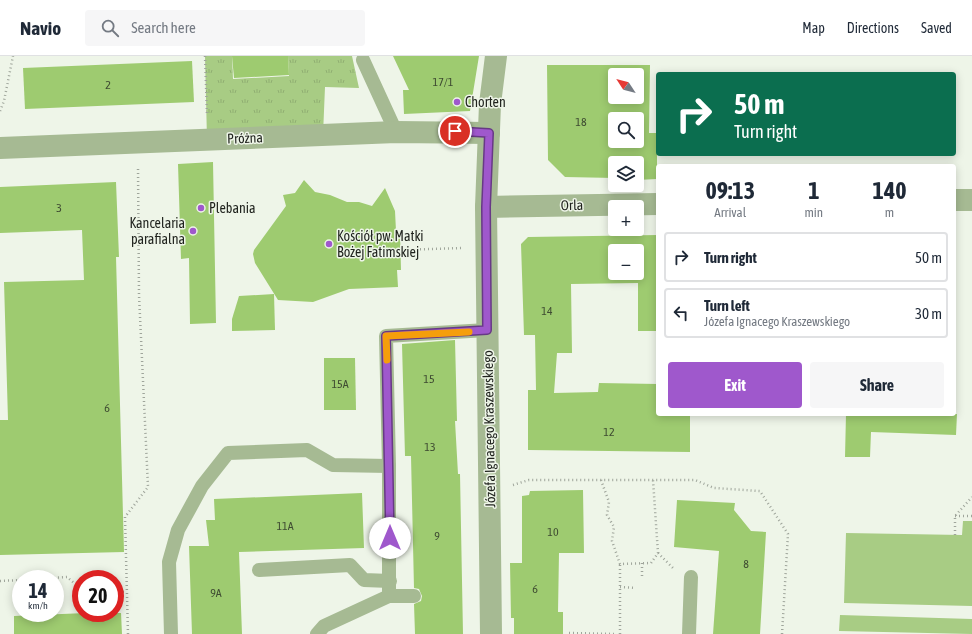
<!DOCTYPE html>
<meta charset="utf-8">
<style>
:root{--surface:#fff;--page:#f6f6f7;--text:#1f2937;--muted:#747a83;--line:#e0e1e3;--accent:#9f58cc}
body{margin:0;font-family:"Asap Condensed",sans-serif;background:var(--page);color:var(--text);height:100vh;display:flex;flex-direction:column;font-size:15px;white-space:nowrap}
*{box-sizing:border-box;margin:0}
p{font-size:13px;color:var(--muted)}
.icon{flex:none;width:22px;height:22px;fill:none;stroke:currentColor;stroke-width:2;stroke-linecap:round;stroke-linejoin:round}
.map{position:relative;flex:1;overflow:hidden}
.details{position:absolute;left:656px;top:108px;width:300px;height:252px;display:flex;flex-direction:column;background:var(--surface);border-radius:4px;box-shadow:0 2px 10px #0003}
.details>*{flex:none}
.banner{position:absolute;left:656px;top:16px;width:300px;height:84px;border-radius:4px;box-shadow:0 2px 10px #0003;background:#0b6e4f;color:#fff;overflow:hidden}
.needle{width:26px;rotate:306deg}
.tools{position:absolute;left:608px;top:12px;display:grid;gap:8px}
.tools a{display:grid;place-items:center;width:36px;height:36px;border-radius:4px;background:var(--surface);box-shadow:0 2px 10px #0003;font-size:20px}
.speed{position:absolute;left:12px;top:514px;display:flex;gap:8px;font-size:20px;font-weight:700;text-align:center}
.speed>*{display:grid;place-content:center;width:52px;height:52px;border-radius:50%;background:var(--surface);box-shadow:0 2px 10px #0003;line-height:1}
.speed small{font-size:10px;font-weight:400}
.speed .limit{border:6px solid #d22;background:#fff;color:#111}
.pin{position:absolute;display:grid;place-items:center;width:34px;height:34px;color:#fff;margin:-17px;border:2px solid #fff;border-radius:50%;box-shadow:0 1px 4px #0007}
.me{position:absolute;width:44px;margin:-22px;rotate:0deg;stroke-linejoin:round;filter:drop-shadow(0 0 3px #0008)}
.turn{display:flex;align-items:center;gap:14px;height:84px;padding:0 12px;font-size:18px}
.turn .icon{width:52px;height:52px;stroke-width:2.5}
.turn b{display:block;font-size:28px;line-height:34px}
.eta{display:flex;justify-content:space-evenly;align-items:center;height:68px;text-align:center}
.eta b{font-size:24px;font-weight:700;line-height:28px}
.button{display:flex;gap:8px;margin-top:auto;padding:8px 12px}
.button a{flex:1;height:46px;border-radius:4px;background:var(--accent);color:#fff;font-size:16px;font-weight:700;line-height:46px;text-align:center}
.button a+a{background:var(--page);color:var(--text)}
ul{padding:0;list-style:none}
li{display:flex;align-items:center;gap:12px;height:50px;margin:0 8px 6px;padding:0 4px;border:2px solid var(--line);border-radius:4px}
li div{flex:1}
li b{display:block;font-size:15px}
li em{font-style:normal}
header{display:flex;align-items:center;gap:24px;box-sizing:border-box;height:56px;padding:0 20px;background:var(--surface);border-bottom:1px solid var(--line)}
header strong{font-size:19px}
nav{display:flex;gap:22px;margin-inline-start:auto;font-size:14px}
.search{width:280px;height:36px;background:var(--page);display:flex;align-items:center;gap:10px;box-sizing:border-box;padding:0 14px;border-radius:4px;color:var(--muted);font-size:15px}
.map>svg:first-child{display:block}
</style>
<header>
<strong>Navio</strong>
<div class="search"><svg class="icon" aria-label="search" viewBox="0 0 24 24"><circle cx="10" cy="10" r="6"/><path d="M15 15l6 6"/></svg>Search here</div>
<nav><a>Map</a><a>Directions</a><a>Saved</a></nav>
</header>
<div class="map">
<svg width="972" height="578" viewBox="0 0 972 578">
<defs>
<pattern id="grass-tufts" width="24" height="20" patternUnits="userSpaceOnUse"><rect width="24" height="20" fill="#a8cc84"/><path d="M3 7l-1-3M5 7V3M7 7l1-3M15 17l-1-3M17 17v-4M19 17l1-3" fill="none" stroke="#90af72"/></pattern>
</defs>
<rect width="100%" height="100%" fill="#eef5e8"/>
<polygon fill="url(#grass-tufts)" points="205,0 232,0 233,23 289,20 288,0 352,0 359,32 325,31 323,79 207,84"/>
<g fill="#a8cc84">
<polygon points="963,465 972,465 972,550 844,547 846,477 962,479"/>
<polygon points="840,559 972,563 972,578 839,575"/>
</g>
<g fill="#9ecb70" fill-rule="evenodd">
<polygon points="232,0 288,0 289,19 234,22"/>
<polygon points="393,0 479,0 470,55 404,58 403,34 409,34"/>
<polygon points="192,5 194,46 25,53 23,12"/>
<path d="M547,9H650L649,77H657V123L637,124V107H615V122L565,121L548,104ZM615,19H637V41H615ZM615,63H637V85H615Z"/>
<polygon points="213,106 216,267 190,268 189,202 181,203 178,108"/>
<polygon points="304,124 315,136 330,139 347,146 359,146 372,150 385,132 395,155 396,175 400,175 401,214 397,214 398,231 349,233 313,246 278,244 255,207 253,198 254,194 286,150 283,139 295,137"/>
<polygon points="116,126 119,201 116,201 124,496 0,499 0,364 8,364 4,226 84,224 82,174 0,177 0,131"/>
<path d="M658,179V275H638V227L571,228L572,297H557L554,337L598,336L599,327L658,328V358H690V396L528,394V334H536L535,279H524L521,188L528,181ZM615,195H637V217H615Z"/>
<polygon points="274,238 275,274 232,275 232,263 239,240"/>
<polygon points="455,284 457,365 455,365 458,418 460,418 463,578 415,578 414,548 421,545 422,540 419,533 414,532 411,400 405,400 402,288"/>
<polygon points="324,302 355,302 356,354 324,354"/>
<polygon points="846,358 957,358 956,379 871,376 870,401 845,401"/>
<polygon points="583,434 584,497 559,497 558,556 563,556 563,578 514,578 514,562 511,562 510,507 522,507 522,440 529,439 530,435"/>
<polygon points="362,437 364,492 239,496 242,578 192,578 189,490 209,490 206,464 215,464 214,443"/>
<polygon points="677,444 735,447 734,454 751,475 766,476 760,578 713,578 719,495 674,491"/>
<polygon points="86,557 121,557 122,578 14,578 14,560"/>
</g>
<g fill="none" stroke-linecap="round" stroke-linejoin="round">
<g stroke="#9fa59b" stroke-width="2.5" stroke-dasharray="1 3" stroke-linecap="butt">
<polyline points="205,0 207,59"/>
<polyline points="0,55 4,45 13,0"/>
<polyline points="400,194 463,192"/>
<polyline points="601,424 609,446 607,459 614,471 612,485 620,508 651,507 658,497 653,424"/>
<polyline points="513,429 529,424 695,424 714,432 760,435 788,478 782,578"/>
<polyline points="955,460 972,460"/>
<polyline points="955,479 955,460 972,441"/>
<polyline points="658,497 673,512"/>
<polyline points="642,507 642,523"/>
<polyline points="34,523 67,521 81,533"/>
<polyline points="0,525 21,524"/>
<polyline points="620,531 635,532"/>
<polyline points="115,536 127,536"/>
<polyline points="569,577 615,578"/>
<polyline points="128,578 125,461 148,431 139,239 138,111"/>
<polyline points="620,578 620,508"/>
</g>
<g stroke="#a6ba93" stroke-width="14">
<polyline points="363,4 396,76"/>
<polyline points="259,514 350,509 364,524 390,525"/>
<polyline points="389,540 414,540"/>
<polyline points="171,578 169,506 178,474 202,430 228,397 307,394 333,409 389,410"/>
<polyline points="317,578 324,570 389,540 389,410 386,280 487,274"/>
<polyline points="689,578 691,521"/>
</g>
<g stroke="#a6ba93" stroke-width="22">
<polyline points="0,92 396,76 489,77"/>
<polyline points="954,144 972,144"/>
<polyline points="486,151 658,148"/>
<polyline points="491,578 486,151 490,48 496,0"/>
</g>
</g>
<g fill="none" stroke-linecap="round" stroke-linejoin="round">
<defs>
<polyline id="route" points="390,482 386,280 487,274 486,151 489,77 455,75"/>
</defs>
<use href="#route" stroke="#673985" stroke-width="10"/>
<use href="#route" stroke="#9f58cc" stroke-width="7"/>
<polyline stroke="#f59e0b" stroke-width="7" points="387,304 386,280 469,276"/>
</g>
<g fill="#9f58cc" stroke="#eef5e8" stroke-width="1.5">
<circle cx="457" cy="46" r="4"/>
<circle cx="201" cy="152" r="4"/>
<circle cx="193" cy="175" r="4"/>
<circle cx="329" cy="188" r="4"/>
</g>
<g text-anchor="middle" stroke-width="3" stroke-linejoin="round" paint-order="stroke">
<g font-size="12" fill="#3f4c32">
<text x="443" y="30">17/1</text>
<text x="108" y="33">2</text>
<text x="581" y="70">18</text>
<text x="59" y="156">3</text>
<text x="547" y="259">14</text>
<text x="429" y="327">15</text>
<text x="340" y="332">15A</text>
<text x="107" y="356">6</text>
<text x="609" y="380">12</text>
<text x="430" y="395">13</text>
<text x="285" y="474">11A</text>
<text x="553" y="480">10</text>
<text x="437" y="484">9</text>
<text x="746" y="512">8</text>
<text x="535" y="537">6</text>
<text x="216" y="541">9A</text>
</g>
<g font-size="14" fill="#1f221d" stroke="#eef5e8" text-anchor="start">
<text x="465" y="51">Chorten</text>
<text x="209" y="157">Plebania</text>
<text x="185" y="172" text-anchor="end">Kancelaria<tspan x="185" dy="16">parafialna</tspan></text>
<text x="337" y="185">Kościół pw. Matki<tspan x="337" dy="16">Bożej Fatimskiej</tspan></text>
</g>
<g font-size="14" fill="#1f221d" stroke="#eef5e8">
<text transform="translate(245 82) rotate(-2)" y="5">Próżna</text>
<text transform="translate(572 149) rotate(-1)" y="5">Orla</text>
<text transform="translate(489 373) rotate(-91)" y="5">Józefa Ignacego Kraszewskiego</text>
</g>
</g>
</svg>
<div class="tools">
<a><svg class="needle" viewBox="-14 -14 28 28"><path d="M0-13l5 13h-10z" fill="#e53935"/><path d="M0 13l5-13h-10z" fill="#747a83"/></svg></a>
<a><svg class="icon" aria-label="search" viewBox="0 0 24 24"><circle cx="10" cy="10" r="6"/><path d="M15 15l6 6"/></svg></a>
<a><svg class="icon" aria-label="layers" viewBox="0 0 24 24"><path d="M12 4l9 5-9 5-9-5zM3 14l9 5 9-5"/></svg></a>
<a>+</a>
<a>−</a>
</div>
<div class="speed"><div>14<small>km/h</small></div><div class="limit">20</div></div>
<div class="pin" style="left:455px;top:75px;background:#d93025"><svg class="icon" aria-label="arrive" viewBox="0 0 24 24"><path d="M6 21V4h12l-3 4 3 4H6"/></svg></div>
<svg class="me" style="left:390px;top:482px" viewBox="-20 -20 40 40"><circle r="19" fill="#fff"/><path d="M0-13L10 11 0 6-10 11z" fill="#9f58cc"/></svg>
<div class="banner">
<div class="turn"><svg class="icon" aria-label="right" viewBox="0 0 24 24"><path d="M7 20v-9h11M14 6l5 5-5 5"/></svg><div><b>50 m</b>Turn right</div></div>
</div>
<section class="details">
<div class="eta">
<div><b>09:13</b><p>Arrival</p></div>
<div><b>1</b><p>min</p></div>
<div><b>140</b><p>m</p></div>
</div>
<ul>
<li><svg class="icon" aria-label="right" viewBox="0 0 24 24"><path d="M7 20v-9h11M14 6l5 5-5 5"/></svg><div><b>Turn right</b></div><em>50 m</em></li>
<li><svg class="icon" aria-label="left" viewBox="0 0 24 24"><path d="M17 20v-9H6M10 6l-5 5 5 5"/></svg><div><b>Turn left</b><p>Józefa Ignacego Kraszewskiego</p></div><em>30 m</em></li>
</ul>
<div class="button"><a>Exit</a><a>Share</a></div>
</section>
</div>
